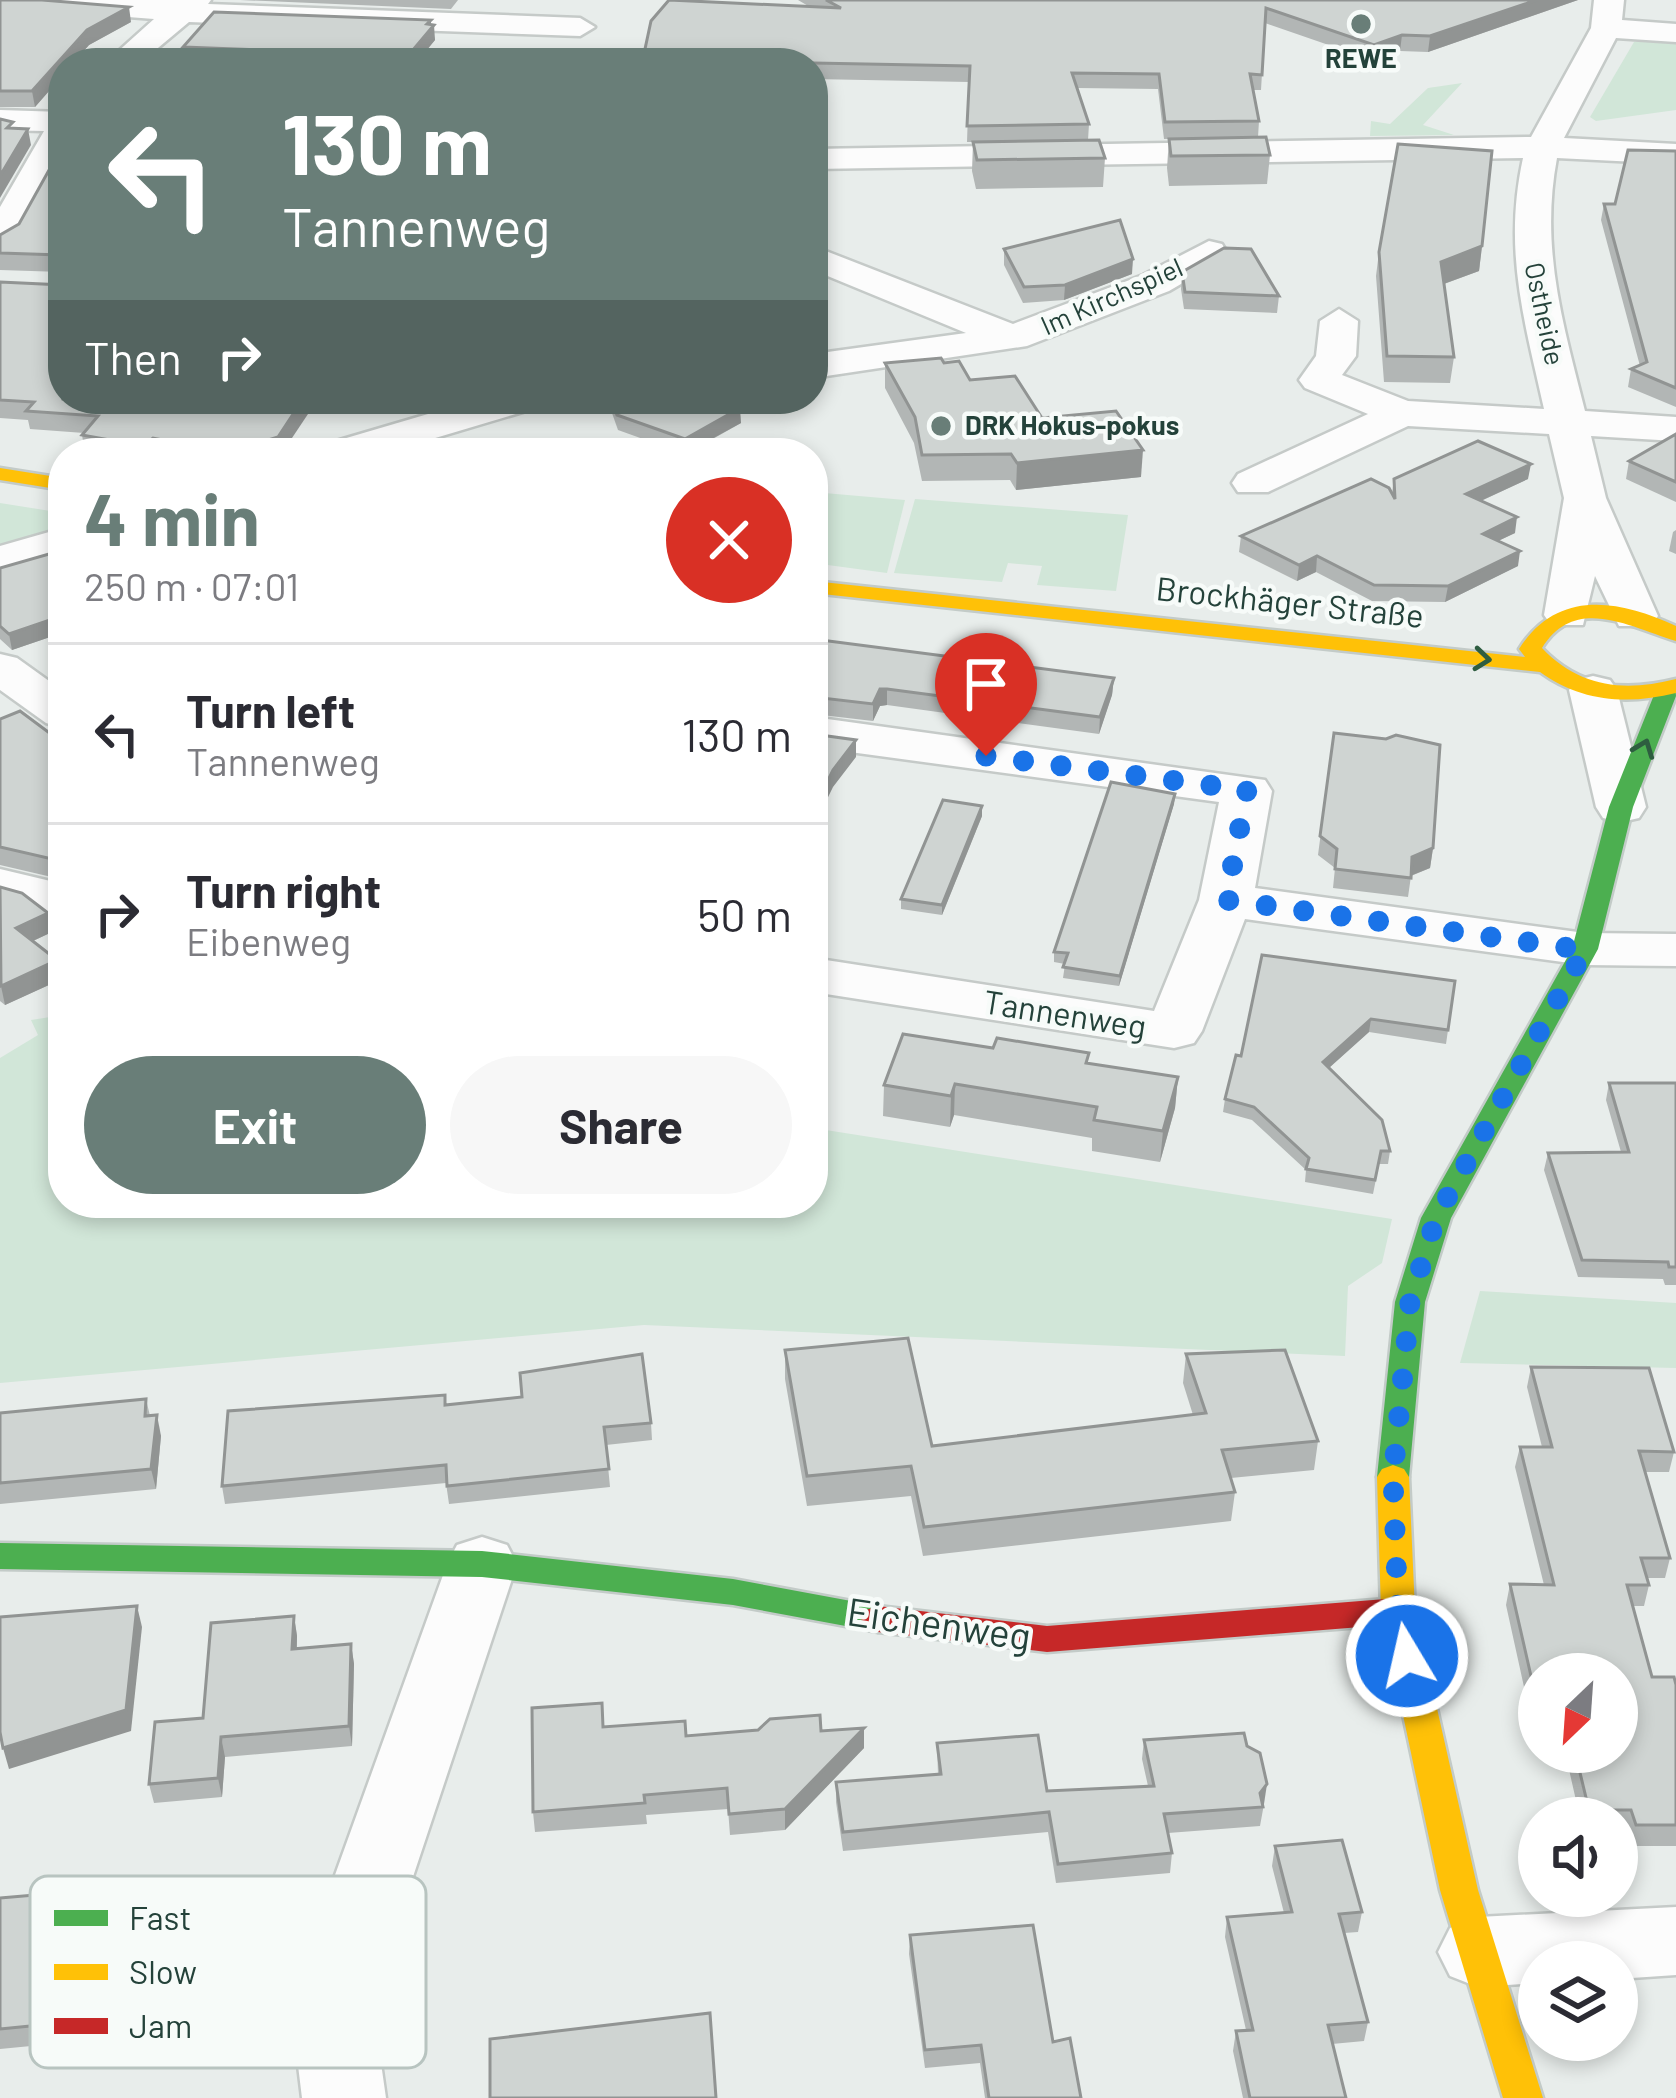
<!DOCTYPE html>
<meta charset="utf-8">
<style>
:root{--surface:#fff;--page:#f7f7f7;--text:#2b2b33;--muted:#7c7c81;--line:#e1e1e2;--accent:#697e78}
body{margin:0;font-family:Barlow,sans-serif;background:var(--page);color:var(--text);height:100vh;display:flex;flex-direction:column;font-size:45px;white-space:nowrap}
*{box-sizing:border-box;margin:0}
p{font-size:39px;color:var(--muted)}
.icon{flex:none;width:66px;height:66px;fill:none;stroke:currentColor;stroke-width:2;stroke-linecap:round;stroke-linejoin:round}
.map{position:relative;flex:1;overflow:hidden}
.sheet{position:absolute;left:48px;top:438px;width:780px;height:780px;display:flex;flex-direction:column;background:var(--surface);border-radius:48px;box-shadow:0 6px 18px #0003}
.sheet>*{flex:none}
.banner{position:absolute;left:48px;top:48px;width:780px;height:366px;border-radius:48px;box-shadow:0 6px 18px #0003;background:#697e78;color:#fff;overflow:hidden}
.needle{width:78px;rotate:205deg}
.buttons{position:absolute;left:1518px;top:1653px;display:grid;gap:24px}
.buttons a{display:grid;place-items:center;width:120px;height:120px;border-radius:50%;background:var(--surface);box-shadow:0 6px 18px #0003;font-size:60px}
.pin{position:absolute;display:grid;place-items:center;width:102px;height:102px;color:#fff;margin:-123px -51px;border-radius:50% 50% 50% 0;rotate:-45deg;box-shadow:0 0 12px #0007}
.pin .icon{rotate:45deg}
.me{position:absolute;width:132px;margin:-66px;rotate:351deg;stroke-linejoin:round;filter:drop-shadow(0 0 9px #0008)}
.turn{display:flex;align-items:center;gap:42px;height:252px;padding:0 36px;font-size:54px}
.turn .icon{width:156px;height:156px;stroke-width:2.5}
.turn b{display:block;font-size:84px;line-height:102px}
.then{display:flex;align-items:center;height:114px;padding:0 36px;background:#0003;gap:24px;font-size:45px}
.round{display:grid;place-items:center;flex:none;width:126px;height:126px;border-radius:63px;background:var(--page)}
.summary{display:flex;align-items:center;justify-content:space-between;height:204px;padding:0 36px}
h1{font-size:72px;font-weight:700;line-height:90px;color:var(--accent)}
.cta{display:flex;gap:24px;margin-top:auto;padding:24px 36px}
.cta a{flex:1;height:138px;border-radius:72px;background:var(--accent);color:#fff;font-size:48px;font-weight:700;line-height:138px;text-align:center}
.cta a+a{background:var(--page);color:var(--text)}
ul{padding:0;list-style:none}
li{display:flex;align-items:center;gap:36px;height:180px;padding:0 36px;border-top:3px solid var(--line)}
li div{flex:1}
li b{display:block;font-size:45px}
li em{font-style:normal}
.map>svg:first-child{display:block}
</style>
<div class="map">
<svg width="1676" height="2098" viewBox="0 0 1676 2098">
<rect width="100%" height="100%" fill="#e8edeb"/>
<g fill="#d1e6d8">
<polygon points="1661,40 1676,44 1676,110 1596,121 1590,117 1634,42"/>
<polygon points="1462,83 1423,125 1454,135 1370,136 1371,121 1390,124 1428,88"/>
<polygon points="813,492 905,500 887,573 813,563"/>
<polygon points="915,499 1128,515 1116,591 1037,585 1042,566 1008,563 1002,582 894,573"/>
<polygon points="0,503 63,513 63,532 0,551"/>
<polygon points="63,1015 63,1203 813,1203 813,1128 1392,1219 1382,1263 1348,1286 1345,1356 644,1325 0,1383 0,1058 38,1035 31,1020"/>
<polygon points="1480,1291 1676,1303 1676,1368 1460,1363"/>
</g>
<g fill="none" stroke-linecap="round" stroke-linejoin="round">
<defs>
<g id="street">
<polygon points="10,0 211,0 208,4 580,18 595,27 580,36 189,22 140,63 105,63 154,19 25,9"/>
<path d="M1594,0H1624L1622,20L1676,24V42L1616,38L1564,138L1676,144V164L1557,158C1540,248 1563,324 1585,411L1676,417V441L1591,436L1606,498L1658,616L1651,626H1619L1595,576L1583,625H1551L1544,615L1564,498L1549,434L1408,426L1268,492H1238L1232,483L1238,474L1368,414L1305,388L1299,380L1316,356L1320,321L1339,309L1358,321L1356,356L1342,375L1408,401L1544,409C1524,319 1503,250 1523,158L813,169V149L1531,137L1591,28Z"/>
<polygon points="0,110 63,112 63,157 18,239 0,250 0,207 44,131 0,130"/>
<polygon points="1209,241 1222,244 1227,252 1222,260 1169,291 1027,346 813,378 813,354 966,333 813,270 813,246 1013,324 1143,275"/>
<polygon points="479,399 542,399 536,408 385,453 320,453 326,444"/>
<polygon points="63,528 63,555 0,573 0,546"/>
<polygon points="0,654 17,658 63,691 63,728 46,723 0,690"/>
<polygon points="1593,676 1610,680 1617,690 1646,807 1639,818 1621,822 1603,818 1596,807 1569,690 1576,680"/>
<polygon points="813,717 1265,780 1272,791 1255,888 1585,933 1676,934 1676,966 1585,965 1245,919 1202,1031 1194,1043 1174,1048 813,992 813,958 1154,1011 1199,900 1219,802 813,747"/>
<polygon points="0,869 63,884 63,916 0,901"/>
<polygon points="482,1537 507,1545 517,1564 372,2000 386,2098 302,2098 290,2000 447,1564 457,1545"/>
<polygon points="1676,1907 1676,1975 1617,1979 1617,1962 1539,1962 1539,1983 1478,1987 1450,1976 1438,1952 1450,1928 1478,1917"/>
</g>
<g id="fast">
<polygon points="1667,683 1675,685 1676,696 1633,807 1598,949 1451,1218 1425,1302 1409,1477 1404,1485 1393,1489 1382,1485 1377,1477 1395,1302 1421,1218 1572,949 1609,807 1656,690"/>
<polygon points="0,1543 482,1551 733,1579 878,1606 890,1610 895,1619 890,1628 878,1632 733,1605 482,1577 0,1569"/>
</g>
<g id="slow">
<polygon points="0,468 63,478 63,490 0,480"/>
<path d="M813,581L1525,657L1519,649C1557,589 1618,599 1676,626V641C1630,627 1575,594 1542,648C1580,688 1625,692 1676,679V693C1628,705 1581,702 1540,672L813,593Z"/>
<polygon points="1393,1465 1404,1469 1409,1477 1415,1611 1478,1890 1543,2098 1503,2098 1440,1890 1381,1611 1377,1477 1382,1469"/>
</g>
<polygon id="jam" points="1398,1598 1410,1602 1415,1611 1410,1620 1398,1624 1047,1652 878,1632 866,1628 861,1619 866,1610 878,1606 1047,1626"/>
</defs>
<use href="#street" stroke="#c5cac8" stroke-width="5"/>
<use href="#fast" stroke="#c3cbc8" stroke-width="5"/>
<use href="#slow" stroke="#c3cbc8" stroke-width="5"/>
<use href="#jam" stroke="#c3cbc8" stroke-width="5"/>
<use href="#street" fill="#fcfcfc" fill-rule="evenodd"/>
<use href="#fast" fill="#4caf50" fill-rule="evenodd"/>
<use href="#slow" fill="#ffc107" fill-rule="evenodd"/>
<use href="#jam" fill="#c62828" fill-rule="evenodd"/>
</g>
<g fill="#b2b6b5">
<polygon points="0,0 131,22 89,45 73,63 63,63 63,75 35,107 0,107"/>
<polygon points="240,0 458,0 451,9"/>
<polygon points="798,0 1578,0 1428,52 1400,51 1372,60 1265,23 1261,90 1253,90 1259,121 1258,137 1164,139 1158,89 1077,88 1089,124 1088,140 1105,158 1103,187 976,189 972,171 973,142 967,142 969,82 813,79 810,7"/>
<polygon points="431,25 435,40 416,63 185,62 183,47"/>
<polygon points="1169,139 1270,155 1267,184 1169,186 1167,168"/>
<polygon points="63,145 62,272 0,270 0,253 19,224"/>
<polygon points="1676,151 1676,407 1628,387 1631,369 1640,366 1601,220 1604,204 1615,204"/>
<polygon points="1482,246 1479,271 1444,284 1454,357 1450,383 1384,382 1376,276 1379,252"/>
<polygon points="1004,249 1132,274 1064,300 1023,303 1004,265"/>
<polygon points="1182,272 1279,296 1277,313 1184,309 1181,289"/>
<polygon points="0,282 282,453 85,453 82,435 84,433 30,429 28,420 0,418"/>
<polygon points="885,363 944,363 970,380 1042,418 1141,477 1016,490 1010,480 922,481 914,443 885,388"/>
<polygon points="607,399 713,399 741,423 688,453 682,453 618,430"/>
<polygon points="1676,434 1676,502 1626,479 1629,461"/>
<polygon points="1394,479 1528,479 1481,501 1515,533 1498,541 1518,566 1445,602 1372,601 1316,572 1297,581 1239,552 1241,536 1392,493"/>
<polygon points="1676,530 1676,554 1669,551 1673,532"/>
<polygon points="63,550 63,644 53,636 12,650 0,639 0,568"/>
<polygon points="813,639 1114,678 1112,695 1099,734 887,705 880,706 873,721 813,714"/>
<polygon points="0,719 63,743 56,878 0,865"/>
<polygon points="1334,733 1433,848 1430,868 1411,876 1408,897 1333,888 1335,868 1318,855"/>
<polygon points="1175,794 1174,804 1119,986 1063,978 1065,964 1054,962 1054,952"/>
<polygon points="982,806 982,816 942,915 901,909 901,899"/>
<polygon points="0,887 52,932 33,941 62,979 5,1005 0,1001"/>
<polygon points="1455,981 1446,1044 1369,1032 1329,1068 1390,1151 1388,1164 1379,1164 1373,1194 1305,1182 1306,1170 1252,1120 1223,1112 1225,1099 1241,1056"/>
<polygon points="1088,1063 1178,1077 1175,1108 1160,1162 1092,1151 1092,1138 954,1115 950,1127 883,1116 884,1085"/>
<polygon points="1609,1083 1676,1083 1676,1285 1665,1285 1663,1279 1578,1277 1544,1170 1548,1153 1621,1152 1606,1100"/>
<polygon points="785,1350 932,1446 1193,1415 1183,1383 1186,1354 1318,1441 1314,1470 1231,1478 1235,1492 1231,1521 923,1556 911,1496 807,1506 785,1379"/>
<polygon points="1531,1367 1674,1452 1669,1472 1645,1472 1670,1558 1665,1578 1647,1578 1649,1585 1644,1606 1632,1606 1652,1677 1676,1685 1676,1846 1630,1846 1626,1831 1617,1831 1617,1818 1580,1818 1565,1752 1617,1752 1617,1674 1539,1674 1539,1697 1526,1696 1506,1605 1510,1584 1544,1585 1515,1467 1520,1447 1542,1447 1527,1387"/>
<polygon points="146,1399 150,1416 161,1436 156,1489 0,1504 0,1413"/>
<polygon points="445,1405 651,1423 652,1440 606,1445 610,1487 449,1504 446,1483 225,1504 222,1486"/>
<polygon points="294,1616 297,1636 297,1649 351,1644 354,1664 352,1746 225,1757 222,1797 154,1803 149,1784 203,1718"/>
<polygon points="604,1727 686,1736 821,1731 864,1748 785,1830 730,1835 728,1809 646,1815 647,1824 535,1832 533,1812"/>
<polygon points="1144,1740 1264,1804 1260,1826 1168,1833 1172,1853 1170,1873 1056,1883 1048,1832 843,1851 836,1802 836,1782 938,1775 937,1743 1047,1791 1148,1786 1142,1759"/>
<polygon points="1275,1846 1362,1912 1358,1932 1344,1933 1368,2022 1364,2041 1332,2044 1346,2098 1243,2098 1233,2051 1236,2031 1246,2030 1225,1937 1227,1917 1284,1913 1272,1866"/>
<polygon points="0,1898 238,1898 233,1995 153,2003 150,2043 65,2052 62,2043 0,2049"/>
<polygon points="910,1935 1081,2098 985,2098 980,2063 925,2068 909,1954"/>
</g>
<g fill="#919493">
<polygon points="1537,0 1578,0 1428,52 1430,36"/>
<polygon points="129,7 131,22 89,45 73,63 63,63 63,75 35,107 32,91 87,30"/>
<polygon points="431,20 431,28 434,25 435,40 416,63 402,63"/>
<polygon points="1402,35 1400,51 1372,60 1374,45"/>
<polygon points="28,129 31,145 0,198 0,176"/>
<polygon points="1482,246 1479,271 1438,286 1441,262"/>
<polygon points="1133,259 1132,274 1064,300 1065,285"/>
<polygon points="303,399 318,399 282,453 225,453"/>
<polygon points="740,408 741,423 686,453 685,439"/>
<polygon points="153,438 155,453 144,453 143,446"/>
<polygon points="1143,450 1141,477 1016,490 1017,463"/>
<polygon points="1531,464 1528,479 1463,509 1466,494"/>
<polygon points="1517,517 1515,533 1481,549 1483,534"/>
<polygon points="1520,551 1518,566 1445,602 1448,586"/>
<polygon points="1317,556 1316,572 1297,581 1299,565"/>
<polygon points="50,620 53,636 12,650 9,634"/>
<polygon points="1114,678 1112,695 1099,734 1100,717"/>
<polygon points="880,689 887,689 887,705 880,706 873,721 873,704"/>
<polygon points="856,740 856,757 833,787 813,828 813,811 833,770"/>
<polygon points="1175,794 1174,804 1119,986 1120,976"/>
<polygon points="982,806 982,816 942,915 942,905"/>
<polygon points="1433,848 1430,868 1410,876 1412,857"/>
<polygon points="63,854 63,874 56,878 52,859"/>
<polygon points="48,913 52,932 20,947 16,928"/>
<polygon points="57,960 62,979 5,1005 1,986"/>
<polygon points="1371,1019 1369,1032 1321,1075 1323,1062"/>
<polygon points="1178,1077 1175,1108 1160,1162 1163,1131"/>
<polygon points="955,1084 954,1115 950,1127 951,1096"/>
<polygon points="157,1415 161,1436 156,1489 151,1469"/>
<polygon points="137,1606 142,1627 131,1731 9,1769 3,1748"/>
<polygon points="294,1616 297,1636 296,1669 292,1649"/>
<polygon points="351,1644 354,1664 352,1746 349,1726"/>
<polygon points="864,1728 864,1748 785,1830 785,1809"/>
<polygon points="221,1737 225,1757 222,1797 218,1778"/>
<polygon points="1267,1784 1264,1804 1261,1807 1260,1793"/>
<polygon points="234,1878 238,1898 233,1995 228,1976"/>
<polygon points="148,1984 153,2003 150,2043 145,2024"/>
</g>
<g fill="#cfd4d2" stroke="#919493" stroke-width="3">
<polygon points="0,0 42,0 129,7 87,30 32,91 0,91"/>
<polygon points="669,0 841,8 826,0 1537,0 1430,36 1402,35 1374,45 1266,8 1262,75 1250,74 1259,121 1165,122 1159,74 1072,73 1089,124 967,126 970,66 813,63 642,63 651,21"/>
<polygon points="214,12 431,20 427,24 434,25 402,63 251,63 263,50 183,47"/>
<polygon points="0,119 13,122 7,128 28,129 0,176"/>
<polygon points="1266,137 1270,155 1171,156 1169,139"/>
<polygon points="1099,140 1105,158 977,160 973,142"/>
<polygon points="1398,144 1492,151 1482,246 1441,262 1454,357 1387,356 1379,252"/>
<polygon points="63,145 63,284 60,255 0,253 0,235 19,224"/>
<polygon points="1628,150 1676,151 1676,388 1631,369 1647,362 1604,204 1615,204"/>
<polygon points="1120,220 1133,259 1065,285 1024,287 1004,249"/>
<polygon points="1224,248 1251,249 1279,296 1185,292 1182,272"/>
<polygon points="0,282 63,285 63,399 303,399 278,437 225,453 210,453 203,448 153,438 143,446 82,435 98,416 26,411 34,402 0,400"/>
<polygon points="941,358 944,363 959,361 970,380 1015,376 1042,418 1116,411 1143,450 1017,463 1011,454 922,455 915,417 885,363"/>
<polygon points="611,399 713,399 740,408 685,439 617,415"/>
<polygon points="1676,434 1676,482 1629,461"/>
<polygon points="1478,441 1531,464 1466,494 1517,517 1483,534 1520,551 1448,586 1374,585 1317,556 1299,565 1241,536 1371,479 1389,488 1395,499 1394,479"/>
<polygon points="63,550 63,630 50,620 9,634 0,626 0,568"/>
<polygon points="813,639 1114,678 1100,717 887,689 880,689 873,704 813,697"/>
<polygon points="20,711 63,743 63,854 52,859 0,847 0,719"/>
<polygon points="1334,733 1386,739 1396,735 1440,745 1433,848 1412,857 1411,878 1335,869 1337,849 1320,836"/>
<polygon points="813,734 856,740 833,770 813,811"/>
<polygon points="1111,782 1175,794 1120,976 1063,967 1068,953 1054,952"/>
<polygon points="943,800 982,806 942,905 901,899"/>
<polygon points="0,887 22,893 48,913 16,928 57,960 1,986"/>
<polygon points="1262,955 1455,981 1448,1030 1371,1019 1323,1062 1382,1120 1390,1151 1381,1151 1375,1180 1306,1169 1309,1158 1254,1107 1225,1099 1236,1055 1241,1056"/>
<polygon points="903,1034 993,1048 997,1038 1089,1053 1086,1063 1178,1077 1163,1131 1094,1120 1097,1107 955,1084 951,1096 884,1085"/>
<polygon points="1609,1083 1676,1083 1676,1267 1669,1267 1668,1262 1582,1260 1548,1153 1629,1152"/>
<polygon points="908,1338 932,1446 1206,1413 1186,1354 1285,1350 1318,1441 1222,1450 1235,1492 924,1527 911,1466 807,1476 785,1350"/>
<polygon points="642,1354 651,1423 604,1427 609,1469 447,1486 446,1465 222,1486 228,1411 445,1395 445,1405 522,1397 520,1373"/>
<polygon points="1531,1367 1649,1368 1674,1452 1639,1451 1670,1558 1641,1558 1649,1585 1627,1585 1652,1677 1674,1677 1676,1685 1676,1825 1636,1825 1631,1810 1589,1810 1575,1752 1617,1752 1617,1674 1539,1674 1539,1676 1531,1676 1510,1584 1554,1585 1520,1447 1552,1447"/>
<polygon points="146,1399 145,1416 157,1415 151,1469 0,1483 0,1413"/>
<polygon points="137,1606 126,1710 3,1748 0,1732 0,1617"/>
<polygon points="294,1616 292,1649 351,1644 349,1726 221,1737 218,1778 149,1784 155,1722 203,1718 211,1623"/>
<polygon points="602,1703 603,1727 685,1721 686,1736 758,1730 770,1719 820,1715 821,1731 864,1728 785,1809 729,1814 727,1788 644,1795 645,1803 533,1812 532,1708"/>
<polygon points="1244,1733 1247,1746 1260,1753 1267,1784 1260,1793 1263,1807 1164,1814 1172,1853 1058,1864 1049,1812 843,1832 836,1782 941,1774 937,1743 1038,1735 1047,1791 1154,1786 1144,1740"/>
<polygon points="1342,1840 1362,1912 1339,1914 1368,2022 1328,2025 1346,2098 1250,2098 1236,2031 1253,2030 1227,1917 1292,1912 1275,1846"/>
<polygon points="234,1878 228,1976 148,1984 145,2024 60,2033 61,2023 0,2029 0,1898"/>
<polygon points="1033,1925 1053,2042 1070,2038 1081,2098 989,2098 981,2045 925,2050 910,1935"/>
<polygon points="710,2013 716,2098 490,2098 490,2039"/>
</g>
<defs><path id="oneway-chevron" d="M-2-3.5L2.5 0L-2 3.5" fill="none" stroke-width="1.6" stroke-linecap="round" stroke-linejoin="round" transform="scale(3)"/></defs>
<g stroke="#2e5d40">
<use href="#oneway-chevron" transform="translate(1482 659) rotate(6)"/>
<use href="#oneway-chevron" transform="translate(1644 748) rotate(-69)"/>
</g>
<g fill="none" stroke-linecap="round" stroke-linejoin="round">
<polyline stroke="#1a73e8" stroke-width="21" stroke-dasharray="0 37.8" points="986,756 1247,790 1226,900 1585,950 1436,1218 1410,1302 1393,1477 1398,1611 1407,1656"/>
</g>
<g fill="#697e78" stroke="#f7fbf9" stroke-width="4.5">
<circle cx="1361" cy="24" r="12"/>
<circle cx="941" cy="426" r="12"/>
</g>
<g text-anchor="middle" stroke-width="9" stroke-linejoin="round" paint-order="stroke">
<g font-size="27" font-weight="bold" fill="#24423a" stroke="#f7fbf9">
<text x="1361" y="68">REWE</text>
<text x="965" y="435" text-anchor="start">DRK Hokus-pokus</text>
</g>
<g font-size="27" fill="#24423a" stroke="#f7fbf9">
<text transform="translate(1112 297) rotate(-24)" y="9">Im Kirchspiel</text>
<text transform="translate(1544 314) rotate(78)" y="9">Ostheide</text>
</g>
<g font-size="33" fill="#24423a" stroke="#f7fbf9">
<text transform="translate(1290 602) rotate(6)" y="12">Brockhäger Straße</text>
<text transform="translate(1065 1014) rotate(9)" y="12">Tannenweg</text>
</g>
<g font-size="39" fill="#24423a" stroke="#f7fbf9">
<text transform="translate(939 1624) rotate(8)" y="14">Eichenweg</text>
</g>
</g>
<rect x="30" y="1876" width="396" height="192" rx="18" fill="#f7fbf9" stroke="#b8c4c0" stroke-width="3"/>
<rect x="54" y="1910" width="54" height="16" fill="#4caf50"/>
<rect x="54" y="1964" width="54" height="16" fill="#ffc107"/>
<rect x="54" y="2018" width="54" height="16" fill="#c62828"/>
<g font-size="33" fill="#24423a">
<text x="129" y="1930">Fast</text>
<text x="129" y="1984">Slow</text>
<text x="129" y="2038">Jam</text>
</g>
</svg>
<div class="buttons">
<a><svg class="needle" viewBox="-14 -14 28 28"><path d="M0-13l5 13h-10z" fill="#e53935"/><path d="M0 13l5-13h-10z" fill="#7c7c81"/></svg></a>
<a><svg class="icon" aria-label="sound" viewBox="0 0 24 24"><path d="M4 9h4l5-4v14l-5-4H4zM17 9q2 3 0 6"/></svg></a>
<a><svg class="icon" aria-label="layers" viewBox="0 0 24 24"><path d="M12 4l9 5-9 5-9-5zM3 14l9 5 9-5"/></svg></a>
</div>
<div class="pin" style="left:986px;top:756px;background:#d93025"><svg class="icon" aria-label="arrive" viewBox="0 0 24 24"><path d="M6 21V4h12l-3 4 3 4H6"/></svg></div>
<svg class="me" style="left:1407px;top:1656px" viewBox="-20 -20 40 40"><circle r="17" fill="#1a73e8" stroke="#fff" stroke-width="3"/><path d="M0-11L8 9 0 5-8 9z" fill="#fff"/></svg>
<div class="banner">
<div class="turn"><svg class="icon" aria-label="left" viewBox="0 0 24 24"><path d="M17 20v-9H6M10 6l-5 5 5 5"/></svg><div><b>130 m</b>Tannenweg</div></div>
<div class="then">Then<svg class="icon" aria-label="right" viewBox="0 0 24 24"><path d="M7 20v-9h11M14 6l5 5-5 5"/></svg></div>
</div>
<section class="sheet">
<div class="summary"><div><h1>4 min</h1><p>250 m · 07:01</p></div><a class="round" style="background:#d93025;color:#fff"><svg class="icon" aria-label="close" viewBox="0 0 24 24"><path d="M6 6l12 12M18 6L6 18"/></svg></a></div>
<ul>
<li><svg class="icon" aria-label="left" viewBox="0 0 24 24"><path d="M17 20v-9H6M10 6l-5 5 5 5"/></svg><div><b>Turn left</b><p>Tannenweg</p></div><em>130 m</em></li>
<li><svg class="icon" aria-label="right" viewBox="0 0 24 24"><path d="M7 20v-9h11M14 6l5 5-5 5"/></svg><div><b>Turn right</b><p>Eibenweg</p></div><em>50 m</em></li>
</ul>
<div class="cta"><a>Exit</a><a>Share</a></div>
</section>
</div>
